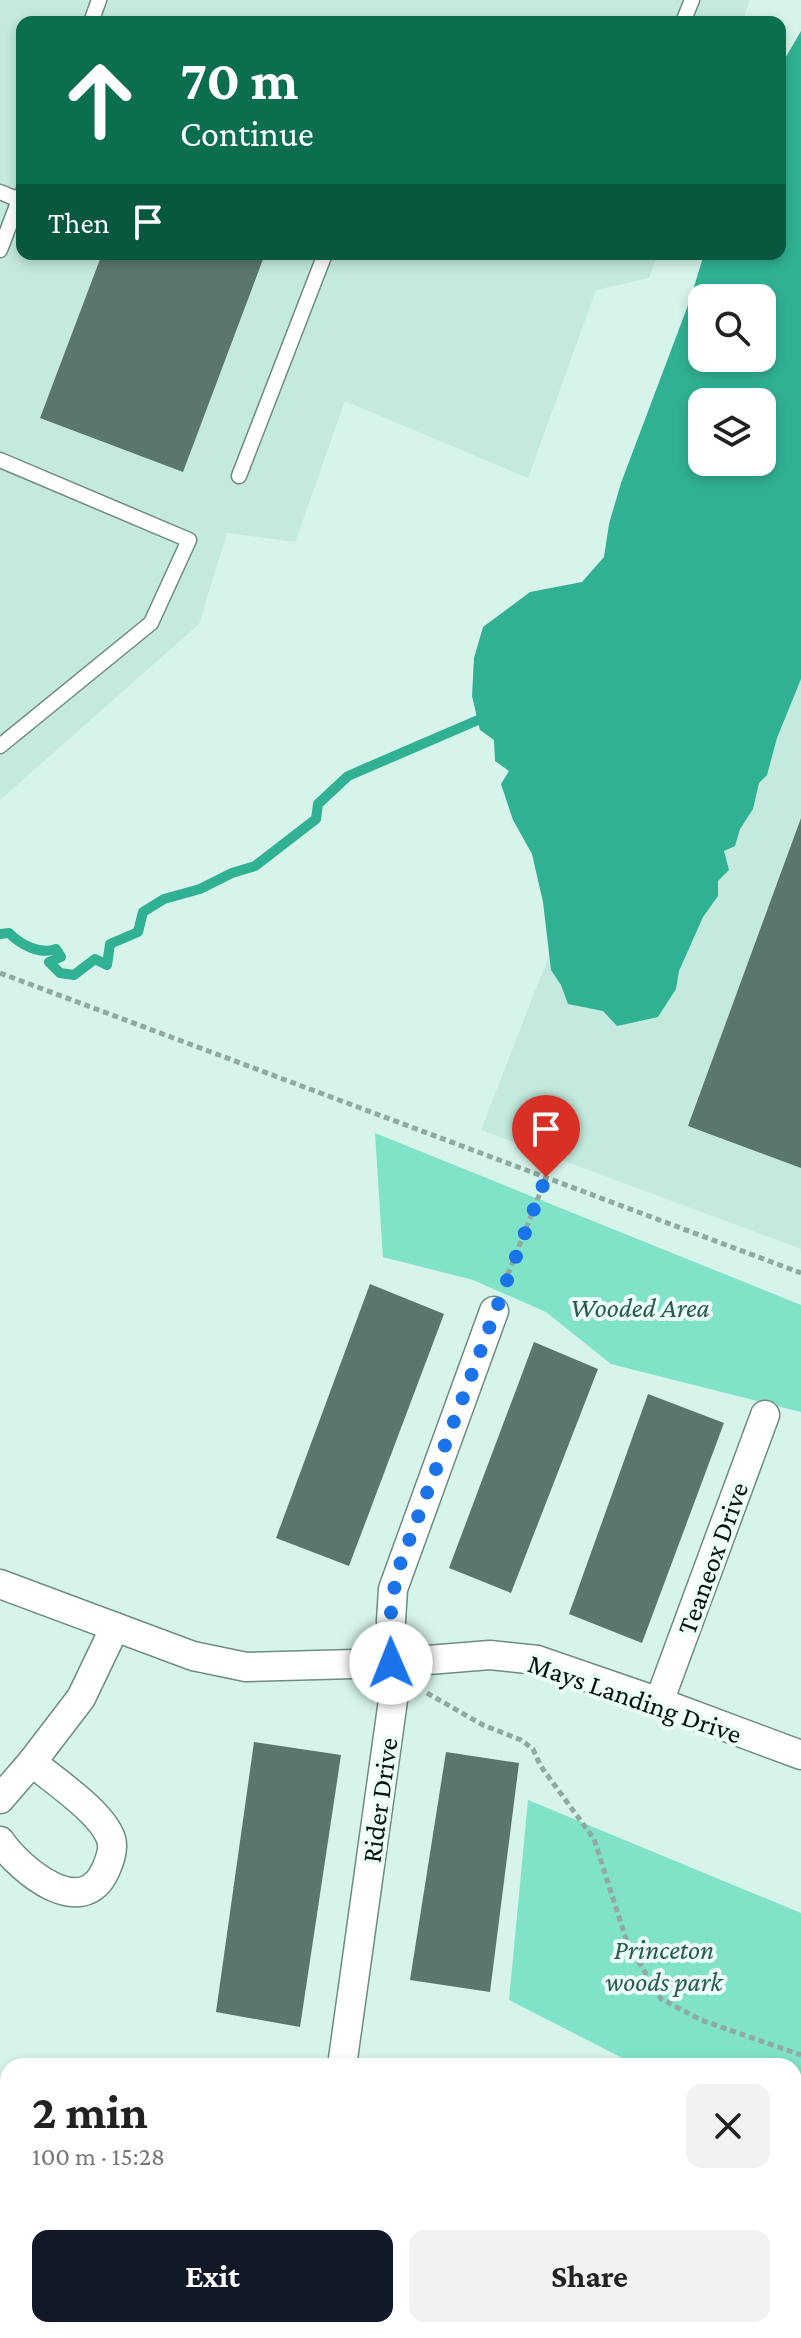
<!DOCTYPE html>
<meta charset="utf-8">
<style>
:root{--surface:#fff;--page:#f2f2f2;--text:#222;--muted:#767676;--accent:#111827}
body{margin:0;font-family:"Crimson Pro",serif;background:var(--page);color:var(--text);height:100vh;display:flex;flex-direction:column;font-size:30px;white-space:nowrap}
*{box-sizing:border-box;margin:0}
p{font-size:26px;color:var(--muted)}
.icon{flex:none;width:44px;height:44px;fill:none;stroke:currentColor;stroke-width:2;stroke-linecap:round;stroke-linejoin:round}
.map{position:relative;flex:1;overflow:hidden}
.details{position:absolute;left:0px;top:2058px;width:802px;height:280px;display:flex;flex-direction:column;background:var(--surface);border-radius:24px 24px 0 0;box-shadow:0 4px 12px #0003}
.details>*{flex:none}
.banner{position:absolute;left:16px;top:16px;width:770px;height:244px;border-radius:16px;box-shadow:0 4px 12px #0003;background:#0b6e4f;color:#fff;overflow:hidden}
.buttons{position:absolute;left:688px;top:284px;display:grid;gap:16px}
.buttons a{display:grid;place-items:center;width:88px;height:88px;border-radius:16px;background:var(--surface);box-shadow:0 4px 12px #0003;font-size:40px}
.pin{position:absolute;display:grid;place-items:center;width:68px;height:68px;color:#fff;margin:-82px -34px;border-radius:50% 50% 50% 0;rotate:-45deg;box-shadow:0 0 8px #0007}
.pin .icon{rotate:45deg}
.me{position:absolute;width:88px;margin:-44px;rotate:359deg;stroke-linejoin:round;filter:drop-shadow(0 0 6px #0008)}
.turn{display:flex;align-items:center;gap:28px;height:168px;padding:0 32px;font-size:36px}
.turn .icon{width:104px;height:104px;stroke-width:2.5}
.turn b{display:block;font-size:56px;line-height:68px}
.then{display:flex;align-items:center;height:76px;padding:0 32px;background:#0003;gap:16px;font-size:30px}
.round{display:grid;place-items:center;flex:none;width:84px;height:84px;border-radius:16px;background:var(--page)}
.head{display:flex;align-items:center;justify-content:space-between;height:136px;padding:0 32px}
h1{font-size:48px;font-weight:700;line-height:60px}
.button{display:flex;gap:16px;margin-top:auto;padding:16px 32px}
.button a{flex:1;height:92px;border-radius:16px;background:var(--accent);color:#fff;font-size:32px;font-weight:700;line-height:92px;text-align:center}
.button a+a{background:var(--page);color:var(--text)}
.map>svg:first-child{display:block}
</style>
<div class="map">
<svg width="801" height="2338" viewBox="0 0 801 2338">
<rect width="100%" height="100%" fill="#d6f4ea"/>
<g fill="#c3eadd">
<polygon points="0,0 750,0 742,22 22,22 22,254 658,254 649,278 596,290 528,478 345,401 295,542 227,533 199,624 0,800"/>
<polygon points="801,308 801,1249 481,1130 741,462 762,462"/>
</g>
<g fill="#80e2c7">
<polygon points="375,1133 801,1305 801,1412 611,1364 546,1312 473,1280 383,1257"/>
<polygon points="528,1800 801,1913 801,2122 794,2121 794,2066 638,2066 509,2000"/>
<polygon points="794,2311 801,2312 801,2338 365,2338 366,2330 794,2330"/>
</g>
<g fill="#30b194" fill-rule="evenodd">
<path d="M801,31V679L777,738L767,775L759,783L753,809L740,829L735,846L724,851L729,870L718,881V896L703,917L679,971L676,989L658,1017L617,1026L603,1011L568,1004L561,985L551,970L543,902L532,854L513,820L501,784L509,771L495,761L494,740L480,730L472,696L474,658L483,627L530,592L582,582L604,557L609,524L621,483L690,300L704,254H780V67ZM702,298H762V358H702ZM702,402H762V462H702Z"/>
<polygon points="0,2110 8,2146 8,2330 42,2330 43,2338 0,2338"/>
</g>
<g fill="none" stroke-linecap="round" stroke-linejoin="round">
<path stroke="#30b194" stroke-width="10" d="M0,934L9,933C21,945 40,955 56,949L61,957L49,962L60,973L74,975L95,959L107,965L110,944L138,932L143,912L164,899L200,889L232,873L255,866L316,819L318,804L348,776L478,720"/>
</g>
<g fill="#5b766d">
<polygon points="102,254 265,254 183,472 40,418"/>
<polygon points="801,818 801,1168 688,1126"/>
<polygon points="370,1284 444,1314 349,1566 276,1538"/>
<polygon points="534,1342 598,1369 511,1593 449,1568"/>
<polygon points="648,1394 724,1423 642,1643 569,1614"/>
<polygon points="254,1742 341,1755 300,2027 216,2012"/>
<polygon points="446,1752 519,1763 490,1992 410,1980"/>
<polygon points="794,2158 801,2159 801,2226 794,2225"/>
<polygon points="189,2330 270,2330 270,2338 188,2338"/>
<polygon points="660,2330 718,2330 752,2336 658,2338"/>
</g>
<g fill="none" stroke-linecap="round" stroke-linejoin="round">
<defs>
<g id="service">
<polyline points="91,22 99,0"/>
<polyline points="683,22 692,0"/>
<polyline points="0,192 19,200 22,193"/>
<polyline points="0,250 19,200"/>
<polyline points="0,460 189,540 151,623 0,746"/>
<polyline points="239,476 325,254"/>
</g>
<g id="minor">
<polyline points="0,1584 193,1656 246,1667 391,1663 490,1655 537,1660 659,1702 801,1755"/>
<polyline points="659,1702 765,1415"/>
<polyline points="0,1799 32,1762 81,1698 115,1627"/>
<path d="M0,1841C20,1870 83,1923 106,1869C110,1860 114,1848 111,1839C102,1812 54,1781 32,1762"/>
<polyline points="342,2066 394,1693 391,1621 393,1589 494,1311"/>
<polyline points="794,2283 801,2285"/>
<polyline points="311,2338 312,2330"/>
</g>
</defs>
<use href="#service" stroke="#6f8b82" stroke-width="17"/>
<use href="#minor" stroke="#6f8b82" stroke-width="31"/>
<g stroke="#91a9a1" stroke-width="5" stroke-dasharray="6 4" stroke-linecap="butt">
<polyline points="0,973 801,1273"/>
<polyline points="504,1284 546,1178"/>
<polyline points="427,1693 483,1725 521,1740 533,1749 540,1765 594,1839 627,1942 661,1999 701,2020 801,2055"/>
</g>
<use href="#service" stroke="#fff" stroke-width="14"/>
<use href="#minor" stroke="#fff" stroke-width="28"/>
</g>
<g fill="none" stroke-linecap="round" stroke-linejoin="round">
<polyline stroke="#1a73e8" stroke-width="14" stroke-dasharray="0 25.2" points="391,1663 391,1605 398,1570 546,1177"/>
</g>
<g text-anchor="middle" stroke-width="8" stroke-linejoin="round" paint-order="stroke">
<g font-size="28" font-style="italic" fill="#285a4d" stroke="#ecfef8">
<text x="640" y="1317">Wooded Area</text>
<text x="664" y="1959">Princeton<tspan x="664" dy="32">woods park</tspan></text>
</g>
<g font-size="28" fill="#08120f" stroke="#ecfef8">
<text transform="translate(712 1558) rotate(-70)" y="10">Teaneox Drive</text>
<text transform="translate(635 1698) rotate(19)" y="10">Mays Landing Drive</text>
<text transform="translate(379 1800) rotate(-82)" y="10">Rider Drive</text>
</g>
</g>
</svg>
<div class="buttons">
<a><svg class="icon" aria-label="search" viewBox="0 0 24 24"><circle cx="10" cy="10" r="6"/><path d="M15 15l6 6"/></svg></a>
<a><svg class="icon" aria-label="layers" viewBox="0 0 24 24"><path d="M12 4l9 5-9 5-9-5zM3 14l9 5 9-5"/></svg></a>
</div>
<div class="pin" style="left:546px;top:1177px;background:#d93025"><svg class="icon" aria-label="arrive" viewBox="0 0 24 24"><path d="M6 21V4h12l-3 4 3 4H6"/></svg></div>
<svg class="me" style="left:391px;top:1663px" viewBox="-20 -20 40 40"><circle r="19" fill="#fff"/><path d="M0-13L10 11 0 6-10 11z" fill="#1a73e8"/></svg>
<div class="banner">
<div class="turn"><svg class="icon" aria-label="ahead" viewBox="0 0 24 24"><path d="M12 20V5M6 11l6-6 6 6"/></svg><div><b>70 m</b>Continue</div></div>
<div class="then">Then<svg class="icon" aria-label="arrive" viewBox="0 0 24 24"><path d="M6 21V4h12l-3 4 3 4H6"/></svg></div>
</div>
<section class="details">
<div class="head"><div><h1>2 min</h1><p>100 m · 15:28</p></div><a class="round"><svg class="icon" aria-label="close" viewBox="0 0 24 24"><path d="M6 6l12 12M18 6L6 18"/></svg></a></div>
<div class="button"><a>Exit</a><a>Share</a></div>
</section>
</div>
